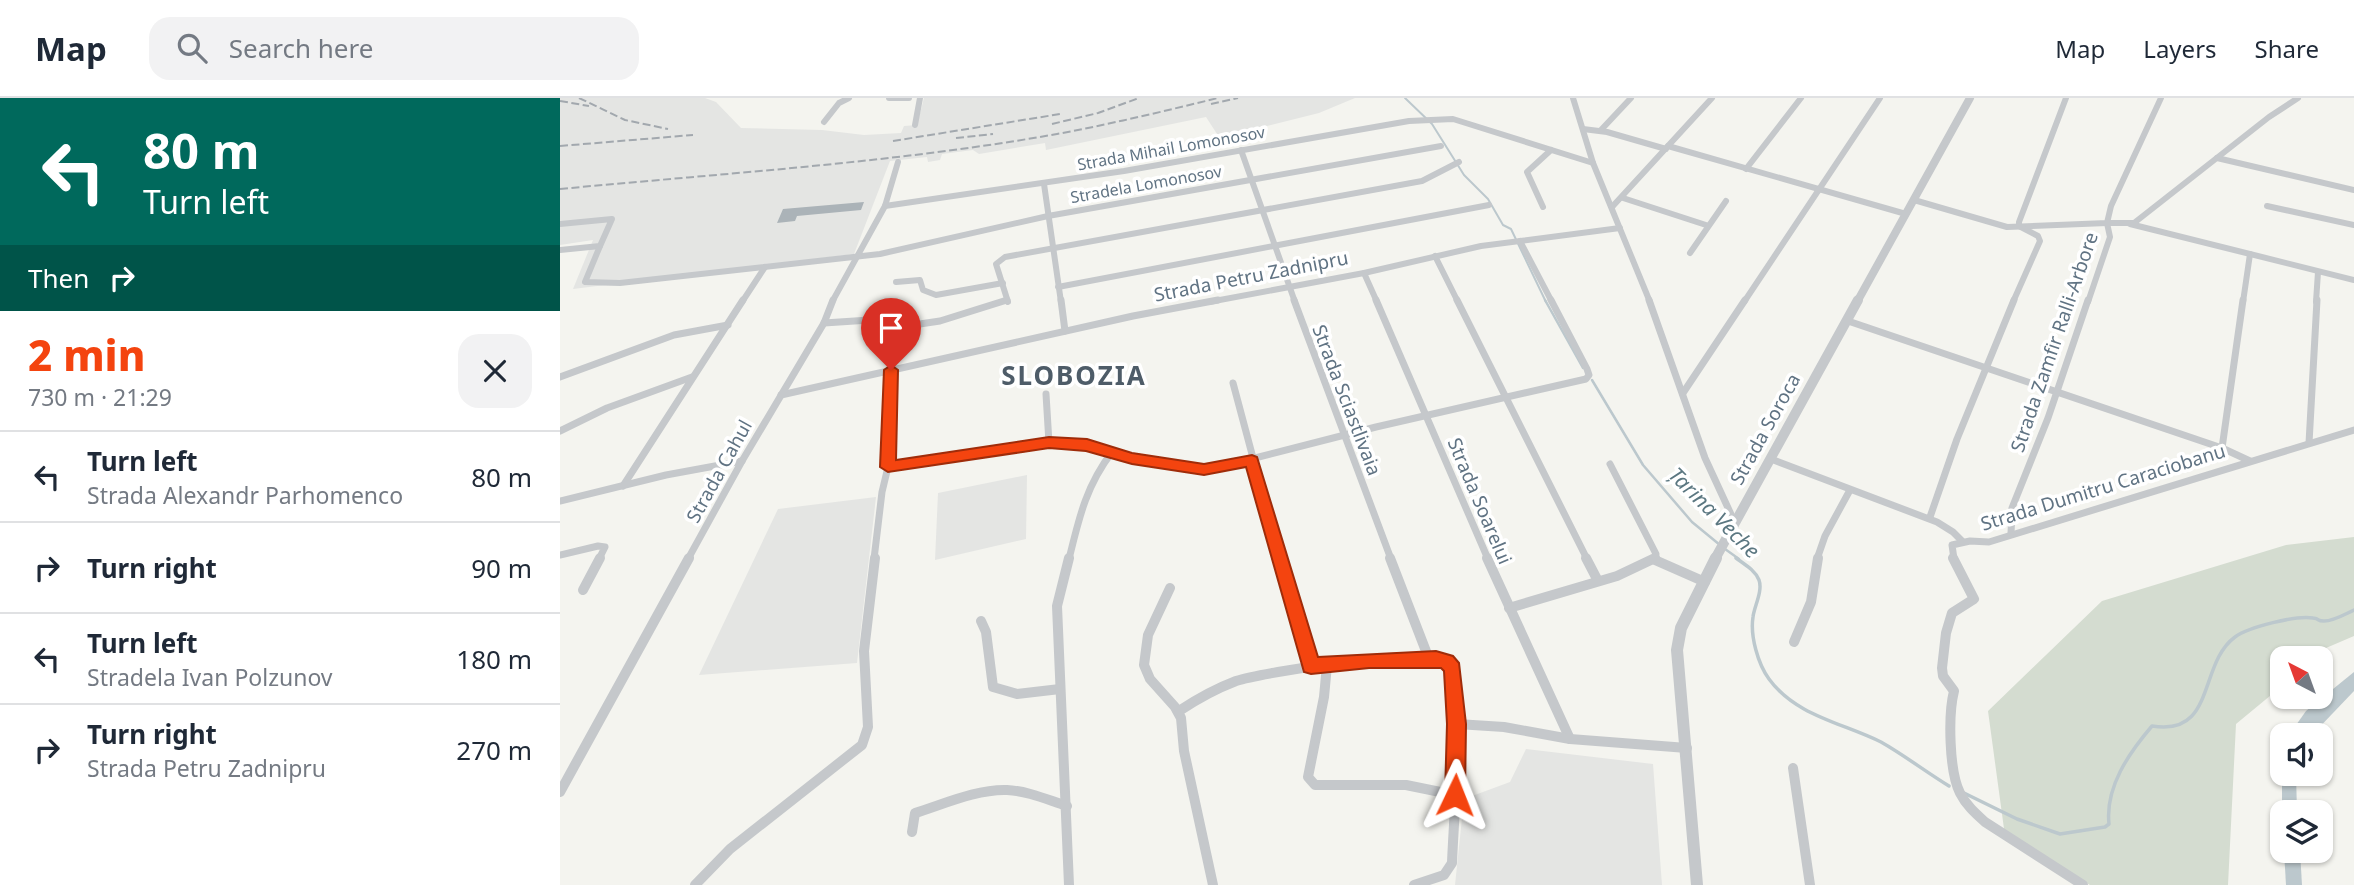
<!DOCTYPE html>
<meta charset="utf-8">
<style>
:root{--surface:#fff;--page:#f2f2f3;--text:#1f2937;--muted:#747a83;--line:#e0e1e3;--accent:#f4440f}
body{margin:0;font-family:"Noto Sans",sans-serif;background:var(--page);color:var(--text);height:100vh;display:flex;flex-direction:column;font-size:26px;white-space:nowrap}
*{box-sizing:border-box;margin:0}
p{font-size:23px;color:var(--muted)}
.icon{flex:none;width:38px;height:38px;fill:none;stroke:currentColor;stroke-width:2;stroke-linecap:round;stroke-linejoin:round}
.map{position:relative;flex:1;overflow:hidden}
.drawer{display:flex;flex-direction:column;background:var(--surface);width:560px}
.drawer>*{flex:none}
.hud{background:#00695c;color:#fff;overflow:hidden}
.needle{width:46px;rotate:319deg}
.fabs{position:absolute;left:1710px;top:548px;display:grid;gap:14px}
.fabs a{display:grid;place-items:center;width:63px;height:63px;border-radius:14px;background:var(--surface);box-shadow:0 2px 5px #0004;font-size:35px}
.pin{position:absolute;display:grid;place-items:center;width:60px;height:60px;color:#fff;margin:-72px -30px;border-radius:50% 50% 50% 0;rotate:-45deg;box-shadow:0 0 7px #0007}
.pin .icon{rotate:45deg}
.me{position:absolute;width:77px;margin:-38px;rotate:2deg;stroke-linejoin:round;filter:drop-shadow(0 0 5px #0008)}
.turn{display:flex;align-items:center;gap:24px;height:147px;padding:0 28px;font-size:32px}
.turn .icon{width:91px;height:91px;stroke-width:2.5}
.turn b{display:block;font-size:49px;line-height:60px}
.then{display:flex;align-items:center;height:66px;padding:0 28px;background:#0003;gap:14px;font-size:26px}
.round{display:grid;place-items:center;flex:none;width:74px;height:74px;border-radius:21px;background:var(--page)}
.headline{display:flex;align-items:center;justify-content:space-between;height:119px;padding:0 28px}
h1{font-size:42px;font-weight:800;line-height:52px;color:var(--accent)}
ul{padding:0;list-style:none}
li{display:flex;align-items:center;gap:21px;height:91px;padding:0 28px;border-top:2px solid var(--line)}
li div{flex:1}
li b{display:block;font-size:26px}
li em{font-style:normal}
header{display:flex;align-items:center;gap:42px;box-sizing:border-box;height:98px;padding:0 35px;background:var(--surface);border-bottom:2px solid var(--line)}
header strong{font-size:33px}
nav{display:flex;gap:38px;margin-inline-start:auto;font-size:24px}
.search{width:490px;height:63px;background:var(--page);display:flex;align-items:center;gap:18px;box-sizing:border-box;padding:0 24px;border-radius:21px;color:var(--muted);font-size:26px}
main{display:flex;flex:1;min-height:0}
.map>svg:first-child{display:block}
</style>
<header>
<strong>Map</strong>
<div class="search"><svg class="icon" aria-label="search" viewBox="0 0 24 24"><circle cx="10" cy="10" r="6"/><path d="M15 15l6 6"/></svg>Search here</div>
<nav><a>Map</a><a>Layers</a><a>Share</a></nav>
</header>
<main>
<section class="drawer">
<div class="hud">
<div class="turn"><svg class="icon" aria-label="left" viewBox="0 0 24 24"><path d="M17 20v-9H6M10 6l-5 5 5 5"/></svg><div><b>80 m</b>Turn left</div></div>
<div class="then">Then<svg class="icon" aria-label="right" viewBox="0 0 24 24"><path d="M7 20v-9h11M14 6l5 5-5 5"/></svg></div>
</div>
<div class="headline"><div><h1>2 min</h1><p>730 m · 21:29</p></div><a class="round"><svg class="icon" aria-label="close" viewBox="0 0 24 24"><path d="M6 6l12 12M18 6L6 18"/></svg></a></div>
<ul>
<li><svg class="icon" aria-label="left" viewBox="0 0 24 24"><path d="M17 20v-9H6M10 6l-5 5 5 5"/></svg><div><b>Turn left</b><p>Strada Alexandr Parhomenco</p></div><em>80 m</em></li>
<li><svg class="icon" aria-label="right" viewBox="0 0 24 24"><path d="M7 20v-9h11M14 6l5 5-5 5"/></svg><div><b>Turn right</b></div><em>90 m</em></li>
<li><svg class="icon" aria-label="left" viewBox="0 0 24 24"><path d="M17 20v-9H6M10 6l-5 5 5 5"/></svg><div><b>Turn left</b><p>Stradela Ivan Polzunov</p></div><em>180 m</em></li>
<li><svg class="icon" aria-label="right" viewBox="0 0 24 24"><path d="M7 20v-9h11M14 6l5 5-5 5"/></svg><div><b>Turn right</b><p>Strada Petru Zadnipru</p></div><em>270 m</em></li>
</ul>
</section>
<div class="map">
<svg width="1794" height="787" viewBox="0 0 1794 787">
<rect width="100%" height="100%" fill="#f4f4ef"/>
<g fill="#e4e5e3">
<polygon points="0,0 145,0 156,4 181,30 262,32 304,37 341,35 344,28 357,27 364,0 795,0 759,15 663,39 659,39 646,19 486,52 485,45 419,56 413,52 382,56 380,62 368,64 367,59 330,63 294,156 13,191 33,142 0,147"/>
<polygon points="467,377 466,441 375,462 378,395"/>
<polygon points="316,399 297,565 139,577 218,411"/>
<polygon points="966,651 1093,666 1102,787 895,787 904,701 950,684"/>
</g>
<polygon fill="#d4dcd0" points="1794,439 1794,538 1766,550 1755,560 1722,560 1722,588 1676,626 1668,787 1530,787 1445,738 1428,613 1542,503 1726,447"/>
<g fill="#bcc8cd">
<polygon points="1794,574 1794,593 1752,637 1729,637 1746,613"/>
<polygon points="1722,657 1722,676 1736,676 1737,714 1722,714"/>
<polygon points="1724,753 1740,753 1742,787 1726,787"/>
</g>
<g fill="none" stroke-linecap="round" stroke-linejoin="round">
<polyline stroke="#bcc8cd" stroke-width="2" points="845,0 872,26 904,77 928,101 943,127 951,131 986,204"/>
<g stroke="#bcc8cd" stroke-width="2.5">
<polyline points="985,202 1023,270"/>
<polyline points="1032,282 1083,367 1132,424 1160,447"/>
<polyline points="1165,451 1179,461"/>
</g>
<g stroke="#bcc8cd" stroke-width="3.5">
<path d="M1176,460C1184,466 1195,472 1199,482C1203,493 1194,509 1193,519C1190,538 1198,566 1209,581C1236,618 1283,625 1321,644C1344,657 1366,674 1389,688"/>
<path d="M1404,695L1457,721L1500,736L1545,729L1549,726C1545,689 1569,655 1592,628C1656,639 1638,566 1675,539C1688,529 1737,517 1753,520C1761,521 1756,523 1764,523C1774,523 1785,516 1794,512"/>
</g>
</g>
<polygon fill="#abb3b8" points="304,104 301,112 237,118 235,123 217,125 223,111"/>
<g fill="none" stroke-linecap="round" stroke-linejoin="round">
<g stroke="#c5c8cb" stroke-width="6">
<polyline points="329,0 349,0"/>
<polyline points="1013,0 1033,65 1090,204"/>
<polyline points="264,24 279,5 289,0"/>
<polyline points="355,27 360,0"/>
<polyline points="1023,31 1047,34 1106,51"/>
<polyline points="1041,32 1071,0"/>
<polyline points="1108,48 1346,116"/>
<polyline points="681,52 735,204"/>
<polyline points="1657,60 1794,92"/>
<polyline points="1186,71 1241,0"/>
<polyline points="484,86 501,204"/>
<polyline points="1063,100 1146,127"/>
<polyline points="1354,102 1447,129 1547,125 1551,108 1601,0"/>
<polyline points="325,108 564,73 849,23 893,21 1033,65"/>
<polyline points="1707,108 1794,127"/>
<polyline points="983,109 967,74 991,52"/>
<polyline points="1052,109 1152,0"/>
<polyline points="0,126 52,121 40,148 0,152"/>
<polyline points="1570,126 1794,182"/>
<polyline points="960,143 992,204"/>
<polyline points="40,148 25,184 60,185 320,156 488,118 881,48"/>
<polyline points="1130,155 1166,103"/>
<polyline points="875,158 898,204"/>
<polyline points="804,175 817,204"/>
<polyline points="336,184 360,182 363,192 376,197 443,185"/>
<polyline points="498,189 929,107"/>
<polyline points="182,204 205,169"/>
<polyline points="272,204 325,108 338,64"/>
<polyline points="448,204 436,166 445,159 862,83 899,64"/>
<polyline points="649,204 804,175 921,148 1060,130"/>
<polyline points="1184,204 1320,0"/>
<polyline points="1453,204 1480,143 1478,138 1459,128 1459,124 1506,0"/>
<polyline points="1528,204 1550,139 1547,125 1574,125 1709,19 1738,0"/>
<polyline points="1683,204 1690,156"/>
<polyline points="1756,204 1758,174"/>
</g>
<g stroke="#c5c8cb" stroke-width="7">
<polyline points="501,202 505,233"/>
<polyline points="734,202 831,461"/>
<polyline points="816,202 928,461"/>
<polyline points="897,202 1027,461"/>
<polyline points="1089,202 1145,360 1175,425"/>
<polyline points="1288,223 1662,350 1690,363"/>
<polyline points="264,225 325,221 353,227 380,223 447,202"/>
<polyline points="0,279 114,237 168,227"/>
<polyline points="673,285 720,461"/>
<polyline points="1123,295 1185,202"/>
<polyline points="486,296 489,345"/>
<polyline points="221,297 573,218 658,202"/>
<polyline points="0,333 47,310 132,279"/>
<polyline points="1749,345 1757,202"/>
<polyline points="1662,350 1683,202"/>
<polyline points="1211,361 1377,424 1393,434 1402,443"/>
<polyline points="1050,366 1096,456 1095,461"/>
<polyline points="328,369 489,345 527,347 572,361 652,371 816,329 1026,281 1029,277 1027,271 991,202"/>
<polyline points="63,388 183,202"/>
<polyline points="0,403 106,377 182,363"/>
<polyline points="1370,419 1397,341 1454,202"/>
<polyline points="1451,436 1452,410 1488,320 1528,202"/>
<polyline points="0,457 38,448 45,449 39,461"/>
<polyline points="128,461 182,363 264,225 273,202"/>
<polyline points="314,461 322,394 328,369 331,272"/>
<path d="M509,461C519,420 526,388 552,354"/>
<polyline points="1257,461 1265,438 1290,392"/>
<polyline points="1394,461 1392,447 1410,443 1429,444 1794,332"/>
</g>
<g stroke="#c5c8cb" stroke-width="10">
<polyline points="720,460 751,568"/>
<polyline points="830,460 869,561"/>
<polyline points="927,460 1010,641"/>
<polyline points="1026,460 1038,483"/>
<path d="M1393,460L1414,501L1392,515L1386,535L1382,570L1383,578L1394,593C1388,617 1389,673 1400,695C1406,707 1415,715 1425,724L1523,787"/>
<polyline points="1095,462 1145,484"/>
<polyline points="610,490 588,537 584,567 590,581 615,609 621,620 624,653 653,787"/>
<polyline points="23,492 40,460"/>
<polyline points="949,510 1057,478 1095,460"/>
<polyline points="421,523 426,534 433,589 457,596 500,591"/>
<polyline points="1234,544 1251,504 1258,460"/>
<polyline points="767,567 764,599 748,679 755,687 846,687 895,697"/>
<path d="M619,613C637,601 655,591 676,583C704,574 867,548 887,564C890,566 891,570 893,573C904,593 893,733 892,765L884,777L854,787"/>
<polyline points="897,626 944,629 1010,641 1127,650"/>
<polyline points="1233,670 1250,787"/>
<polyline points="0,694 129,460"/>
<path d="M352,734L355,715C384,706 417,691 447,692C468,693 488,702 507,708"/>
<polyline points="135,787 170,751 302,647 308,629 304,553 315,460"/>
<polyline points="509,787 497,508 509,460"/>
</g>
<polyline stroke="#c5c8cb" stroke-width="8" points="1297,204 1410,0"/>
<polyline stroke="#c5c8cb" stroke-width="10" points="1155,461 1298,202"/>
<polyline stroke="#c5c8cb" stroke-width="12" points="1137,787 1117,552 1121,530 1156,460"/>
<g stroke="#a2a8ae" stroke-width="2" stroke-dasharray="8 3.5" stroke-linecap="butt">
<polyline points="19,0 65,22 108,31"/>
<polyline points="0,3 29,8"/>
<polyline points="651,6 678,0"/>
<polyline points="492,26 538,15 579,0"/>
<polyline points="396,40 433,36"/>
<polyline points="333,43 500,16"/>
<polyline points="0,48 133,37"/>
<path d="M0,91C166,75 333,65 497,36C551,26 605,13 658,0"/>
</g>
</g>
<polygon fill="#f4440f" stroke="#9f2c0a" stroke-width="2" points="331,267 338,272 336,362 489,339 527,341 572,355 644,366 692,357 697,359 758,559 876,553 893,558 899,565 906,626 905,697 902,703 895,706 887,703 885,697 887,626 884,573 881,570 809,570 751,576 744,574 686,369 644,377 572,366 526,353 489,350 328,374 320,369 324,272"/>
<g text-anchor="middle" stroke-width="7" stroke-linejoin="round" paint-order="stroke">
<g font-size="16" fill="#607383" stroke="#fff">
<text transform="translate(611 50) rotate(-10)" y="6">Strada Mihail Lomonosov</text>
<text transform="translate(586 86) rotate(-10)" y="6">Stradela Lomonosov</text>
</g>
<g font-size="19" fill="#607383" stroke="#fff">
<text transform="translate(691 178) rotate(-11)" y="7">Strada Petru Zadnipru</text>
<text transform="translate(1494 244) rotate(-71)" y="7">Strada Zamfir Ralli-Arbore</text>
<text transform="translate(787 302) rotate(69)" y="7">Strada Sciastlivaia</text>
<text transform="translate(1205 331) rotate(-61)" y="7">Strada Soroca</text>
<text transform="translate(159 373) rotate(-61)" y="7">Strada Cahul</text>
<text transform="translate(1543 389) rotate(-17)" y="7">Strada Dumitru Caraciobanu</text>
<text transform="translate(920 403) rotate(67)" y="7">Strada Soarelui</text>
</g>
<g font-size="21" font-style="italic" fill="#5b7781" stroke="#fff">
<text transform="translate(1154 415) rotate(45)" y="7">Țarina Veche</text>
</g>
<g font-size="26" font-weight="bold" letter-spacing="2" fill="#4e5c68" stroke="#fff">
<text x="514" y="287">SLOBOZIA</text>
</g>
</g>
</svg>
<div class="fabs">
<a><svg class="needle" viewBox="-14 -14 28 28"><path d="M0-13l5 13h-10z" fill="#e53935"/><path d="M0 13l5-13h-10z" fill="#747a83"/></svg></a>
<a><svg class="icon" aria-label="sound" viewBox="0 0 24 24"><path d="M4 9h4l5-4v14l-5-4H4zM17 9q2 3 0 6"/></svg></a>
<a><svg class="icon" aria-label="layers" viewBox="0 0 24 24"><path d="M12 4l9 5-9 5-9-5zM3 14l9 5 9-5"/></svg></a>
</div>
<div class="pin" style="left:331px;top:272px;background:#d93025"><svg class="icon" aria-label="arrive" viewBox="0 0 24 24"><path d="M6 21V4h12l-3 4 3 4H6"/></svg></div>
<svg class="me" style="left:895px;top:697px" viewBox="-20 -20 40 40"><path d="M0-17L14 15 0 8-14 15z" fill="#f4440f" stroke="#fff" stroke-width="4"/></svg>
</div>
</main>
